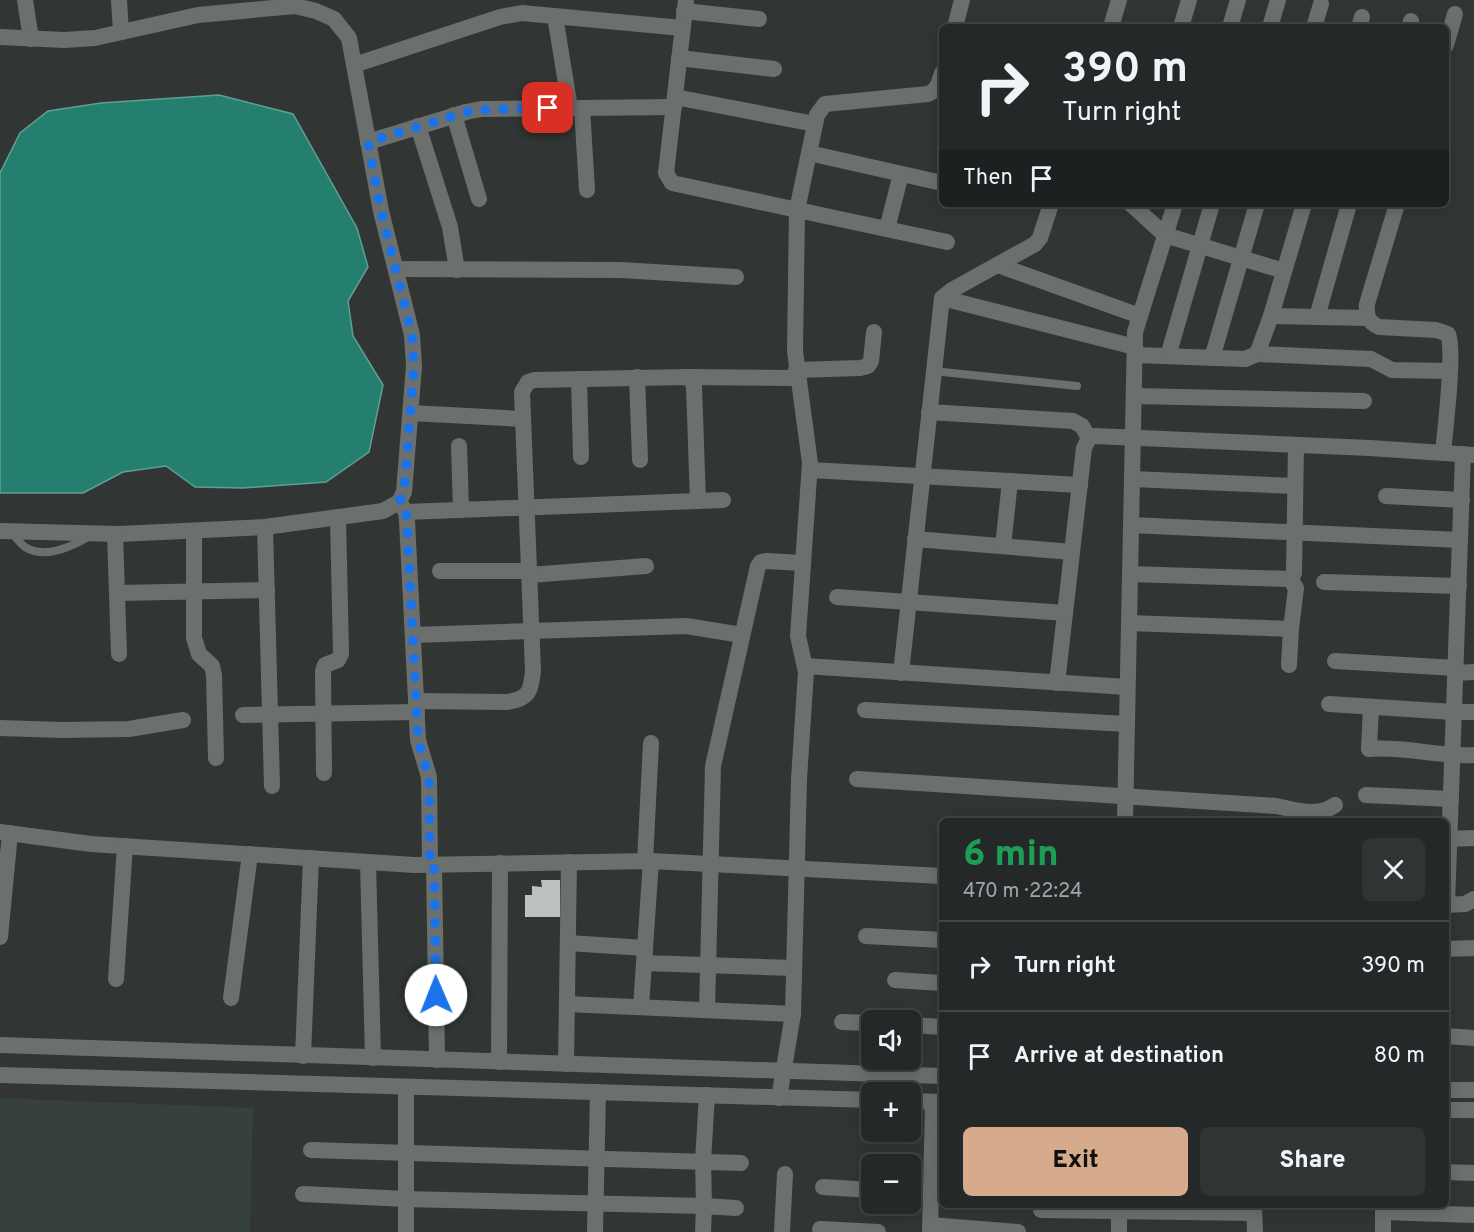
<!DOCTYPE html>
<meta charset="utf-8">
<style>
:root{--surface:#252828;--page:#313434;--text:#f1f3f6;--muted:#a3a6a8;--line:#424445;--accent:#d6ab8b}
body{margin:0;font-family:Overpass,sans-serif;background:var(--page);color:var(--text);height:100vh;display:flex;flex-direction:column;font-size:22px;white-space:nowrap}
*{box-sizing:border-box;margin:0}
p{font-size:20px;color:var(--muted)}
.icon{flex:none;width:33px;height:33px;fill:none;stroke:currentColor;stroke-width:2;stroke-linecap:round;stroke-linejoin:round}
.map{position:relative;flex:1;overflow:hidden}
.panel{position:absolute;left:939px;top:818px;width:510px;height:390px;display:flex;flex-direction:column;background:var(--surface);border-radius:9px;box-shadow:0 3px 15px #0003,0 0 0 2px var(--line)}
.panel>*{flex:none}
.hud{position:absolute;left:939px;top:24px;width:510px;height:183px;border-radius:9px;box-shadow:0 3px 15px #0003,0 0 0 2px var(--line);background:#252828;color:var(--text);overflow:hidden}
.controls{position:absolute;left:861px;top:1010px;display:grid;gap:12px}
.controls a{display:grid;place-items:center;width:60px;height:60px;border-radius:9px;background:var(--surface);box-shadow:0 3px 15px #0003,0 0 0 2px var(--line);font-size:30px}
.pin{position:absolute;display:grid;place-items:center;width:51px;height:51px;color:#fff;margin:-26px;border-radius:12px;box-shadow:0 3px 9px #0006}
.me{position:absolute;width:66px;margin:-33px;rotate:359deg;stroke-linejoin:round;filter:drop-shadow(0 0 4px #0008)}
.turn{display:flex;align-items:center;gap:21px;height:126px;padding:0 24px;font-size:27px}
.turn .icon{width:78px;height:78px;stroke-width:2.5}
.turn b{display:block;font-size:42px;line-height:51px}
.then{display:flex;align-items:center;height:57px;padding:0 24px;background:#0003;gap:12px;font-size:22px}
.round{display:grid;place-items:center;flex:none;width:63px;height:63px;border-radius:9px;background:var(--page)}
.summary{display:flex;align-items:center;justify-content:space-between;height:102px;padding:0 24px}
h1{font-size:36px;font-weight:800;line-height:45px;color:#1e9e55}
.primary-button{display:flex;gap:12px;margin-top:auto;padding:12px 24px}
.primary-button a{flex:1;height:69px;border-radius:9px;background:var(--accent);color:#111;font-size:24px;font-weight:800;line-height:69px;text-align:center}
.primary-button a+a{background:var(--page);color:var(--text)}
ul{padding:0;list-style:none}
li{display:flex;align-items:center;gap:18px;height:90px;padding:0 24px;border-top:2px solid var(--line)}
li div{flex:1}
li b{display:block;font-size:22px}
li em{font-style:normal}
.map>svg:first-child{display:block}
</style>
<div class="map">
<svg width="1474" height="1232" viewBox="0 0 1474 1232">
<rect width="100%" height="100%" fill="#313635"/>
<polygon fill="#36413e" points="0,1098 253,1108 250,1232 0,1232"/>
<polygon fill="#257f6f" stroke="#609f94" stroke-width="1.5" points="219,95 293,114 357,228 368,267 348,301 353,336 383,385 369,452 326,482 243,488 195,487 166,466 123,472 83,493 0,493 0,173 20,133 48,111 101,103"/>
<polygon fill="#bdc2c1" points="541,880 560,880 560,917 525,917 525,895 532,895 532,886 542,887"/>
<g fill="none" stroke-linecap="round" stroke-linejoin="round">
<g stroke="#6b706e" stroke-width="8">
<polyline points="933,371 1077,386"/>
<path d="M12,533C16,538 20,543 25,547C44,559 71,547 88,537"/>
</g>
<g stroke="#6b706e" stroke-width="16">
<polyline points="25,0 31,39"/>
<polyline points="119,0 121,32"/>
<polyline points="686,0 666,173 672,183 947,242"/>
<polyline points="684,11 759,19"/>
<polyline points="555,16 570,108"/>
<polyline points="955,27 962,0"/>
<polyline points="1111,27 1119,0"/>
<polyline points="1181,27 1189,0"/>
<polyline points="1230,27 1238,0"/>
<polyline points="1270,27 1278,0"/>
<polyline points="1314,27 1321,4"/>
<polyline points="1359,27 1362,17"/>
<polyline points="1409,27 1411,21"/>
<polyline points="0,37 64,40 95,38 198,15 295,6 316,11 334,19 349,38 381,211 412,335 414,366 404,492 399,502 383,511 265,527 120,534 0,531"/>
<polyline points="1446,45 1455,14"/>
<polyline points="679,58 774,69"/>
<polyline points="354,65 500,17 522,13 682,28"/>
<polyline points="675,97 815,124"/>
<polyline points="582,108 587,190"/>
<polyline points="454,115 479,199"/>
<polyline points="418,126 450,227 457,270"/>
<polyline points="368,142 466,112 481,109 674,107"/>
<polyline points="809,153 942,183"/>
<polyline points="1131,204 1165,235 1284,271"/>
<path d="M1397,204L1367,304C1366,316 1368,322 1379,327L1436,330L1448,334C1455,351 1445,430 1443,453"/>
<polyline points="887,229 901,174"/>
<polyline points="998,265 1140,316"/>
<polyline points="396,269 621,270 736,277"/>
<polyline points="942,298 1135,347"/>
<polyline points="1271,316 1367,318"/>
<polyline points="1317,317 1349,204"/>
<polyline points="1257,354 1371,359 1392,370 1449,371"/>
<polyline points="1135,355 1245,359 1257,354 1271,316 1304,204"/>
<polyline points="1168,356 1212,204"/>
<polyline points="1212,358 1257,204"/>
<polyline points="796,370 860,368 868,366 871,361 874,332"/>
<polyline points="637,377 640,460"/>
<polyline points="687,377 798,378"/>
<polyline points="579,379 581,457"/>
<polyline points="1134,396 1364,401"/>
<polyline points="929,412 1073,421 1082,426 1089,438"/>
<polyline points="411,413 523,419"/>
<polyline points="459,446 461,510"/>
<polyline points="810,470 1080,485"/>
<polyline points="1132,479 1295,486"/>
<polyline points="1386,496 1462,500"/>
<polyline points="399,502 406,512 407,521 418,740 429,777 430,864"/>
<polyline points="406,512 723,500"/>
<polyline points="1131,525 1460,540"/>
<polyline points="265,527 272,786"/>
<polyline points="194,531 194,638 199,654 212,666 214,675 216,758"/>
<polyline points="115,534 119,654"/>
<polyline points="915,539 1072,552"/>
<polyline points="1003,546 1010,481"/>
<polyline points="440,571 530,571"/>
<polyline points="1130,574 1290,579 1294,573 1296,445"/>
<polyline points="530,575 646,566"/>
<polyline points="1324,582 1459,586"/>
<polyline points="117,593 267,590"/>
<polyline points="837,597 1065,613"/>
<polyline points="1129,623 1291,629"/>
<polyline points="413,635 686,626 742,635"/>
<polyline points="1335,661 1456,668"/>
<polyline points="1289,665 1291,629 1296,588 1290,579"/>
<polyline points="805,666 1127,687"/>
<polyline points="901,673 942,298 952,290 1035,244 1040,238 1051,204"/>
<polyline points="1455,673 1474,672"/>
<polyline points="1057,683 1084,448 1089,438 1095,436 1370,448 1474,455"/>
<path d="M416,701L507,702C529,699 531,691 533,671L522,392L528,382L534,380L687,377L692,381L694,387L698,501"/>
<polyline points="1329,704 1454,712 1474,712"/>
<path d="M1371,707L1369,749C1404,746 1439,757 1474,755"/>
<polyline points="865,710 1127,724"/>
<polyline points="243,715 417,712"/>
<polyline points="0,728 62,730 129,729 183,720"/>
<polyline points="324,773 323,671 325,665 338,660 341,654 338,517"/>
<path d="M857,779L1276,806C1296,810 1317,818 1335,805"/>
<polyline points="1366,795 1451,799"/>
<polyline points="1125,820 1135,332 1175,204"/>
<polyline points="0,832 91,844 414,865 651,861 942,876"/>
<polyline points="1449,839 1474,838"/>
<polyline points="645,861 651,743"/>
<polyline points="368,862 373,1058"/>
<polyline points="434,864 437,1060"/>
<polyline points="1446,905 1465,904 1474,899"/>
<polyline points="1447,905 1463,454"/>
<polyline points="866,936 942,940"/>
<polyline points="0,937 10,833"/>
<polyline points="568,943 645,948"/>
<polyline points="1446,949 1474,948"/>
<polyline points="644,963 794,968"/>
<polyline points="116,979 125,846"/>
<polyline points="895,980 942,983"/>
<polyline points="231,998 250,854"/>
<polyline points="567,1004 793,1014"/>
<polyline points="641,1007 651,861"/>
<polyline points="707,1010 713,766 758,566 761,562 766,561 803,563"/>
<polyline points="842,1022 872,1023"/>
<polyline points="910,1025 942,1027"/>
<polyline points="1446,1036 1474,1038"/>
<polyline points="0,1045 942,1076"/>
<polyline points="303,1056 311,858"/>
<polyline points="499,1062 500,863"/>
<polyline points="566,1064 569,862"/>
<polyline points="0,1075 872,1100"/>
<polyline points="1446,1090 1474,1090"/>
<path d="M779,1098L793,1014L799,779L806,672L798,636L810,463L795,351L797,210L817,115L825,104L928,94C938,90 939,82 942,73"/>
<polyline points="910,1101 942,1102"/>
<polyline points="1446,1110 1474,1110"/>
<polyline points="311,1150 741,1163"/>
<polyline points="1446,1172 1474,1173"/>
<polyline points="823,1187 872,1190"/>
<polyline points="910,1192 931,1194"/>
<polyline points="303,1194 406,1199 704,1206 703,1161 707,1095"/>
<polyline points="1254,1204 1255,1232"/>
<polyline points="1383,1204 1383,1232"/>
<polyline points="1041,1210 1254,1213"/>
<polyline points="1383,1212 1474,1215"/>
<polyline points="930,1225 1018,1232"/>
<polyline points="820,1229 878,1232"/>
<polyline points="406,1232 406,1087"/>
<polyline points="595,1232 598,1092"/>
<polyline points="703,1232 704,1206 736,1208"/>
<polyline points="782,1232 785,1174"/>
<polyline points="930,1232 933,1102"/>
<polyline points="1119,1232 1119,1204"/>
</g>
</g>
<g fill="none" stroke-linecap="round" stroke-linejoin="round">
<polyline stroke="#1a73e8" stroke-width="10" stroke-dasharray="0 18" points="436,995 434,864 430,864 429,777 418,740 407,521 406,512 399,502 404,492 414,366 412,335 381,211 368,142 473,110 548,108"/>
</g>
</svg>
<div class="controls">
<a><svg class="icon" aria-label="sound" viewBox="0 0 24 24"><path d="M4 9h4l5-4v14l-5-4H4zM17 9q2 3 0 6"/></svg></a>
<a>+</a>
<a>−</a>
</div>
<div class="pin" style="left:548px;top:108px;background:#d93025"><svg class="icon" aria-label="arrive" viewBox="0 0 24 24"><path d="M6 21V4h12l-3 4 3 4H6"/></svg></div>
<svg class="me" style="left:436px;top:995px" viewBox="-20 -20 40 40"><circle r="19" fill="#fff"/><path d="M0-13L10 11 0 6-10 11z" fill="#1a73e8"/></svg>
<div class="hud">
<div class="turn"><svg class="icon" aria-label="right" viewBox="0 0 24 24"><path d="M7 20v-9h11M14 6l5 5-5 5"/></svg><div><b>390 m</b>Turn right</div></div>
<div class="then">Then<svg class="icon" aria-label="arrive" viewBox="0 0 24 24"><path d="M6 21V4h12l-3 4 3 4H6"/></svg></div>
</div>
<section class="panel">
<div class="summary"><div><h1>6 min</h1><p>470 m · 22:24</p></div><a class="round"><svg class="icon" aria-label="close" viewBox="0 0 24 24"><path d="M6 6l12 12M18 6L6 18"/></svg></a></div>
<ul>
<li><svg class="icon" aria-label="right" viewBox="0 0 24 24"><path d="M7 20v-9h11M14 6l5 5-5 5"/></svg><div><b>Turn right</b></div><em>390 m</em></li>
<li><svg class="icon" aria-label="arrive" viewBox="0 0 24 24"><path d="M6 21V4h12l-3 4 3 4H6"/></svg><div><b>Arrive at destination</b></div><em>80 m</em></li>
</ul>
<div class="primary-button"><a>Exit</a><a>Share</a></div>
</section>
</div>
